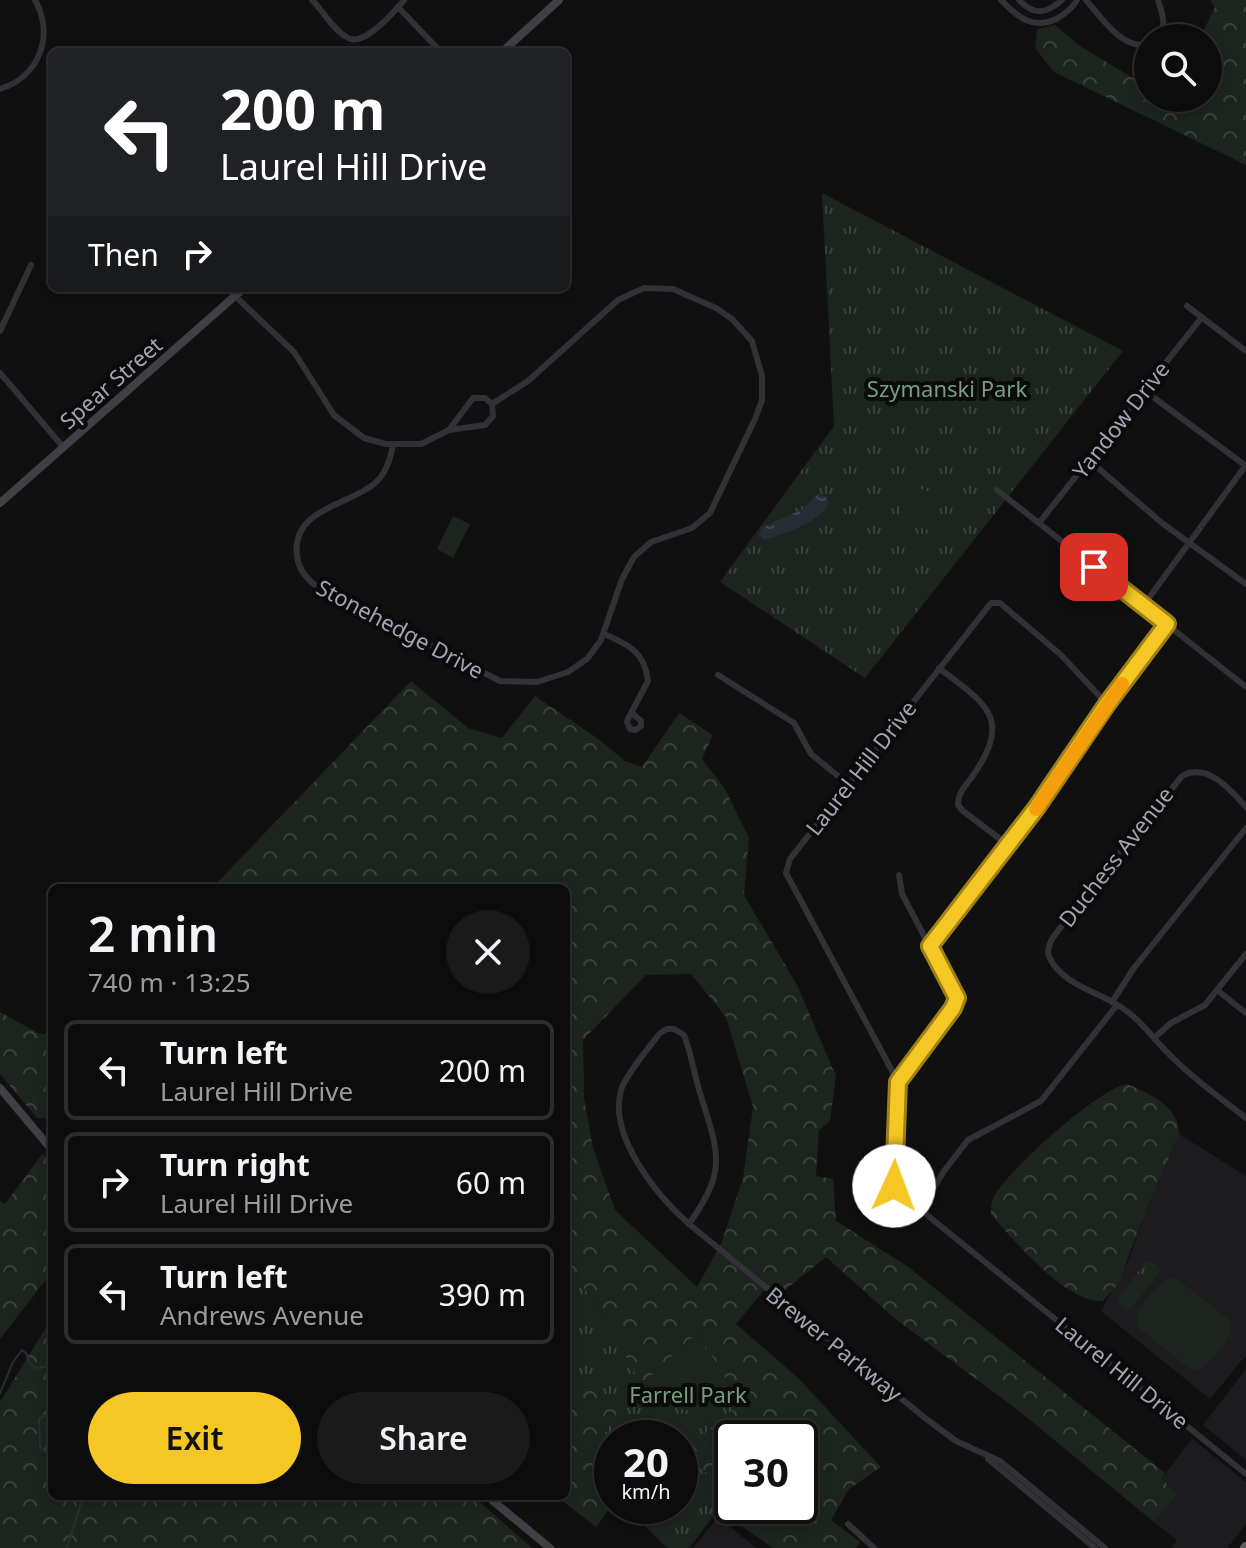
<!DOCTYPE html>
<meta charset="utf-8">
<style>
:root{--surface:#0c0c0d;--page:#1a1a1b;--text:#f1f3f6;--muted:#9a9b9d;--line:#2c2c2e;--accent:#f4c725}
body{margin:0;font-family:"Noto Sans",sans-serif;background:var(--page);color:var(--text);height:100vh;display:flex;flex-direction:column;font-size:30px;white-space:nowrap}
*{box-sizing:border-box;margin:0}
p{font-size:26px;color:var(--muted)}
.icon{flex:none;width:44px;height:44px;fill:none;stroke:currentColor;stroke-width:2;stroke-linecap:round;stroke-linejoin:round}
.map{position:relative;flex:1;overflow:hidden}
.details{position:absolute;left:48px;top:884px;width:522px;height:616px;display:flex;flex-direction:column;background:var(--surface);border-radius:12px;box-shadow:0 4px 12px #0003,0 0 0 2px var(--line)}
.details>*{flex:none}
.hud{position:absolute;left:48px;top:48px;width:522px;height:244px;border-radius:12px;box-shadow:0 4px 12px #0003,0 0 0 2px var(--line);background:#202124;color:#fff;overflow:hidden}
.fabs{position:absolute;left:1134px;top:24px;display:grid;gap:16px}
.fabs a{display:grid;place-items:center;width:88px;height:88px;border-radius:50%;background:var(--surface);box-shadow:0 4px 12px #0003,0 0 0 2px var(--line);font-size:40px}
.speed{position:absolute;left:594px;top:1420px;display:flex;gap:16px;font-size:40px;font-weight:700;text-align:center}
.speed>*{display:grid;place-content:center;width:104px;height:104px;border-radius:50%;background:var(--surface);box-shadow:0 4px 12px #0003,0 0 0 2px var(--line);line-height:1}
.speed small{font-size:20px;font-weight:400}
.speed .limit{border:4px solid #111;border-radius:12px;background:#fff;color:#111}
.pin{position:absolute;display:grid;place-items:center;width:68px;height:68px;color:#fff;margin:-34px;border-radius:16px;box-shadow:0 4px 12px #0006}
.me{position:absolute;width:88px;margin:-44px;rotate:2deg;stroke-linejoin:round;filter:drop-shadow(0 0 6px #0008)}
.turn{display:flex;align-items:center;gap:28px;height:168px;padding:0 40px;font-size:36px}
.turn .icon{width:104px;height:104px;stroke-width:2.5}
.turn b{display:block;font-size:56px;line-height:68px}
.then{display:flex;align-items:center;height:76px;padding:0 40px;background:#0003;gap:16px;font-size:30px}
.round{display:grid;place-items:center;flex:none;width:84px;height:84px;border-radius:42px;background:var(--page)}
.summary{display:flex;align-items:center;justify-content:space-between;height:136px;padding:0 40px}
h1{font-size:48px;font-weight:600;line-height:60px}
.cta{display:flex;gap:16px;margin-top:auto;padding:16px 40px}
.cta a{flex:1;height:92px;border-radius:48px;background:var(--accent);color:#111;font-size:32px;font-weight:600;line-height:92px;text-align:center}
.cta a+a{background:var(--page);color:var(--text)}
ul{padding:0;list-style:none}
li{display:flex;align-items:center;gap:24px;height:100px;margin:0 16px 12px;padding:0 24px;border:4px solid var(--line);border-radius:12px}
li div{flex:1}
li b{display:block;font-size:30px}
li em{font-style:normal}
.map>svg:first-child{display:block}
</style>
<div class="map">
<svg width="1246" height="1548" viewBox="0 0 1246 1548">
<defs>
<pattern id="grass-tufts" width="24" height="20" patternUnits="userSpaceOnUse" patternTransform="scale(2)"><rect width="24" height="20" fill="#1c241e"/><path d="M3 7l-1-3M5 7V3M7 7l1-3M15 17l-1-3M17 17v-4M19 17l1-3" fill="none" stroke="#3a413c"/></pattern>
<pattern id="forest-crowns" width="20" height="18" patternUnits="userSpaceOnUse" patternTransform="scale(2)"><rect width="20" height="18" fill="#1c241e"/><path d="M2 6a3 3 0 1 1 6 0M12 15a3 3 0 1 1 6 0" fill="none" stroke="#3a413c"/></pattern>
<pattern id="water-ripples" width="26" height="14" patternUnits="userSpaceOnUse" patternTransform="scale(2)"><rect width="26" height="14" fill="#262d35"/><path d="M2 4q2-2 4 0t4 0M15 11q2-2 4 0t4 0" fill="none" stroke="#424850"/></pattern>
</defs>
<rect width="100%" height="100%" fill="#101011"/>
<g fill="#1c1c1e">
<polygon points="1179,1134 1246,1176 1246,1355 1210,1399 1101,1311 1128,1262 1145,1213"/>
<polygon points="1246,1369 1246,1460 1203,1425"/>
<polygon points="1192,1439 1246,1482 1246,1524 1227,1548 1172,1548 1177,1540 1154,1522 1178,1493 1161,1479"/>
<polygon points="718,1517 756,1548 693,1548"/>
</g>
<g fill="url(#grass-tufts)">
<polygon points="822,193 1123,351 865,678 720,582 834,426"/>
<polygon points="1146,1261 1152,1261 1162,1269 1132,1307 1125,1308 1119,1303 1119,1297"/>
<polygon points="566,1262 605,1318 642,1384 697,1333 741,1404 684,1450 729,1496 689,1548 667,1548 625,1506 680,1506 680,1438 612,1438 612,1493 566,1435"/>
</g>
<g fill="url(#forest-crowns)" fill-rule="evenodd">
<polygon points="1210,0 1246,0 1246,165 1054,72 1035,48 1037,29 1055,25 1080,46 1148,87 1148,98 1208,98 1208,38 1200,38 1215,7"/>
<path d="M411,681L468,728L502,738L535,696L597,738L625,761L642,767L679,713L713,735L702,759L725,789L749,838L744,895L797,985L836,1076L830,1121L819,1130L816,1176L833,1179L836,1221L907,1266L1165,1473L1161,1479L1178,1493L1154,1522L1019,1411L894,1318L826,1257L785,1290L763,1291L736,1324L797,1377L881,1467L849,1489L831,1520L860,1542L856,1548H773L740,1525L713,1514L729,1496L684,1450L741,1403L697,1333L641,1385L605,1318L566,1262V888H212ZM691,974L726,1017L753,1107L743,1178L721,1244L697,1287L615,1210L593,1148L584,1098L583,1040L646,975ZM732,1438H800V1506H732Z"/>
<polygon points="0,1012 38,1033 52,1035 52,1119 37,1118 0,1074"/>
<path d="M1127,1084C1149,1093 1180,1107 1179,1134L1145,1213L1118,1284L1103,1301C1067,1304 1013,1240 991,1214C991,1212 991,1203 992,1201C1000,1176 1101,1087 1127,1084Z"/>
<polygon points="43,1153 52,1164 52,1272 0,1339 0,1201 5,1204"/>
<polygon points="52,1318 52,1496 473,1496 532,1548 0,1548 0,1402"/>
<polygon points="587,1386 618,1411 591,1457 603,1459 612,1464 612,1505 596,1527 556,1496 566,1496 566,1391"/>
</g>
<g fill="#1c241e">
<polygon points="908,486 943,495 934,531 899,522"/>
<polygon points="453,516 470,524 453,558 437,549"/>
<path d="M1169,1278L1178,1280L1227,1318L1232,1326C1228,1344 1213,1360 1199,1370L1189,1368L1141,1330L1136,1322C1139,1304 1154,1288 1169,1278Z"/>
<path d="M691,1340C711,1344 725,1379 735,1396C704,1418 672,1414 645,1388Z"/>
</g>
<path fill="url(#water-ripples)" d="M818,494L826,497L829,502C819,524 786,532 765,540L759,535L762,528L804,508Z"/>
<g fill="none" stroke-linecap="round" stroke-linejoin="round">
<g stroke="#262d35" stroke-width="2">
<polyline points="0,1393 13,1362 22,1350 27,1354 28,1362 36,1368 52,1366"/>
<polyline points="52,1412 39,1419 40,1448 52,1458"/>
<polyline points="67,1548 83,1496"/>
</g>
<g stroke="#313136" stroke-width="6">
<path d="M312,0C323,11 334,31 348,38C364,47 394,12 404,0"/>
<path d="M1001,0C1017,17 1034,31 1058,18C1066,13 1073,8 1077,0"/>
<path d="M1019,0C1034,16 1046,14 1062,0"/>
<path d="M1086,0C1101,17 1123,51 1148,44"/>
<polyline points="398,7 441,52"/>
<path d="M1157,38C1168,27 1162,13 1158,0"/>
<path d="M0,89C39,77 55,36 35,0"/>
<polyline points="235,296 294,352 334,415 364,438 386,444 421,444 449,430 485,425 493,416 492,404 485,398 473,398 449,430"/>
<polyline points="1187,306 1246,351"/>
<polyline points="0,331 31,265"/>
<polyline points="0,373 64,448"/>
<polyline points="1145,391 1246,466"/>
<path d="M393,445C390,460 386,474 374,484C347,506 291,509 297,556C299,571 309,582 322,590L500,681L537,682L568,672L587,659L601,640L622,579L634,557L651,542L692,528L710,513L755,419L762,400V376L752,341L732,319L716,308L673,289L644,288L618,300L528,381L492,404"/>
<polyline points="1090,461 1162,523 1246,584"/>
<polyline points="997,490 1246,687"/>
<polyline points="1039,523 1202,317"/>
<polyline points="1143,606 1246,465"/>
<path d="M604,634C628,644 645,652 648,681L628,719L627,722L630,729L636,730L641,726V721L632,713"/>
<path d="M939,668C987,705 1013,718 972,777C965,786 958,793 958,805L963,811L1008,845"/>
<polyline points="718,675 794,723 811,754 848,784"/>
<polyline points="1107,704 1061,655 1000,603 991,603 790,859 786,873 898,1082 893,1177 895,1189 1246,1474"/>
<path d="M1246,807C1230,789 1207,762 1182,776L1061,927C1054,936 1044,947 1050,959C1064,984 1094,991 1116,1004C1141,1018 1154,1041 1174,1059C1196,1081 1222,1099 1246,1118"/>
<polyline points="930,946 1037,807 1107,704 1167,624"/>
<polyline points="1217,990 1246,1013"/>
<polyline points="1112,1002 1134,968 1246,828"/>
<path d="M667,1029H674L684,1035C692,1055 694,1076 701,1096C719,1155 727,1170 689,1224C657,1196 608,1136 621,1090C627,1073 648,1049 660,1033Z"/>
<polyline points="1155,1037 1171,1023 1205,1005 1246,954"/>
<polyline points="898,1082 953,1008 957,998 902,894 899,875"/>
<polyline points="920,1211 944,1171 968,1140 1041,1101 1117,1005"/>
<polyline points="689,1224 925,1418 956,1441 1000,1461 1105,1548"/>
<polyline points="988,1459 1095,1548"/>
<polyline points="848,1524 874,1548"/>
</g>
<g stroke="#3f4046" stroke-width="8">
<polyline points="502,52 559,0"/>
<polyline points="0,503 244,288"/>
<polyline points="0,1088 52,1150"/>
<polyline points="487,1496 550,1548"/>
</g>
<polyline stroke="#5d5e68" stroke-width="10" points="1245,1548 1246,1547"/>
</g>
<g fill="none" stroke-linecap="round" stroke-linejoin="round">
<defs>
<polyline id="route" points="894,1186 898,1082 953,1008 957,998 930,946 1037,807 1107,704 1167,624 1094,567"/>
</defs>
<use href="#route" stroke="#9f8118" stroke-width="20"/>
<use href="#route" stroke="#f4c725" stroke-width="14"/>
<polyline stroke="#f59e0b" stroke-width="14" points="1036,809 1122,684"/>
</g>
<g text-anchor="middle" stroke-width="8" stroke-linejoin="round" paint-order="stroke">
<g font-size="22" fill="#a1a4b3" stroke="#0b0b0c">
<text transform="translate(111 383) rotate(-41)" y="8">Spear Street</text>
<text transform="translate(1121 420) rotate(-52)" y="8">Yandow Drive</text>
<text transform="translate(400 629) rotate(28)" y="8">Stonehedge Drive</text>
<text transform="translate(861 768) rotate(-52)" y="8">Laurel Hill Drive</text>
<text transform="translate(1116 857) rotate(-52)" y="8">Duchess Avenue</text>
<text transform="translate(834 1344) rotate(39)" y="8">Brewer Parkway</text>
<text transform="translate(1122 1373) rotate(39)" y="8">Laurel Hill Drive</text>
</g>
<g font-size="22" fill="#779e7e" stroke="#0b0b0c">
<text x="947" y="397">Szymanski Park</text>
<text x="688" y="1403">Farrell Park</text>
</g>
</g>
</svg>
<div class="fabs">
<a><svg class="icon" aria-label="search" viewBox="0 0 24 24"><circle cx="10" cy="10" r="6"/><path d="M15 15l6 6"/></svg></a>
</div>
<div class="speed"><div>20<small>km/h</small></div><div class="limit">30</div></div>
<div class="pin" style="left:1094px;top:567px;background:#d93025"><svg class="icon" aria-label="arrive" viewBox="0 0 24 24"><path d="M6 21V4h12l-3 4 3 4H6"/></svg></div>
<svg class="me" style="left:894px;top:1186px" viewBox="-20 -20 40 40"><circle r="19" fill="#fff"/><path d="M0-13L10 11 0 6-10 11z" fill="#f4c725"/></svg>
<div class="hud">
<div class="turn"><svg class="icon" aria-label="left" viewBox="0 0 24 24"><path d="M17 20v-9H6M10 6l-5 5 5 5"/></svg><div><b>200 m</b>Laurel Hill Drive</div></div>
<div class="then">Then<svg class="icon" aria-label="right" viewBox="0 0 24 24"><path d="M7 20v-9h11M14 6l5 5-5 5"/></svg></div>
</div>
<section class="details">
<div class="summary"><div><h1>2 min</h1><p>740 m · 13:25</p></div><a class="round"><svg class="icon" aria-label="close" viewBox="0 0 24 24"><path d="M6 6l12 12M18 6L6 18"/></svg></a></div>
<ul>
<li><svg class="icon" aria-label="left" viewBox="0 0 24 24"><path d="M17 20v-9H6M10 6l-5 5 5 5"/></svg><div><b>Turn left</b><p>Laurel Hill Drive</p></div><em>200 m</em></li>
<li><svg class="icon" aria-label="right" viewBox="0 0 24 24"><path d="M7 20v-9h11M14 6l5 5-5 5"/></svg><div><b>Turn right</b><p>Laurel Hill Drive</p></div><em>60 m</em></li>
<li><svg class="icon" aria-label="left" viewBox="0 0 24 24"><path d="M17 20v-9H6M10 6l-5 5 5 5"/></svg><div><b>Turn left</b><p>Andrews Avenue</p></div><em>390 m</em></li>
</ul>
<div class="cta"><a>Exit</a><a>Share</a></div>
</section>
</div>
